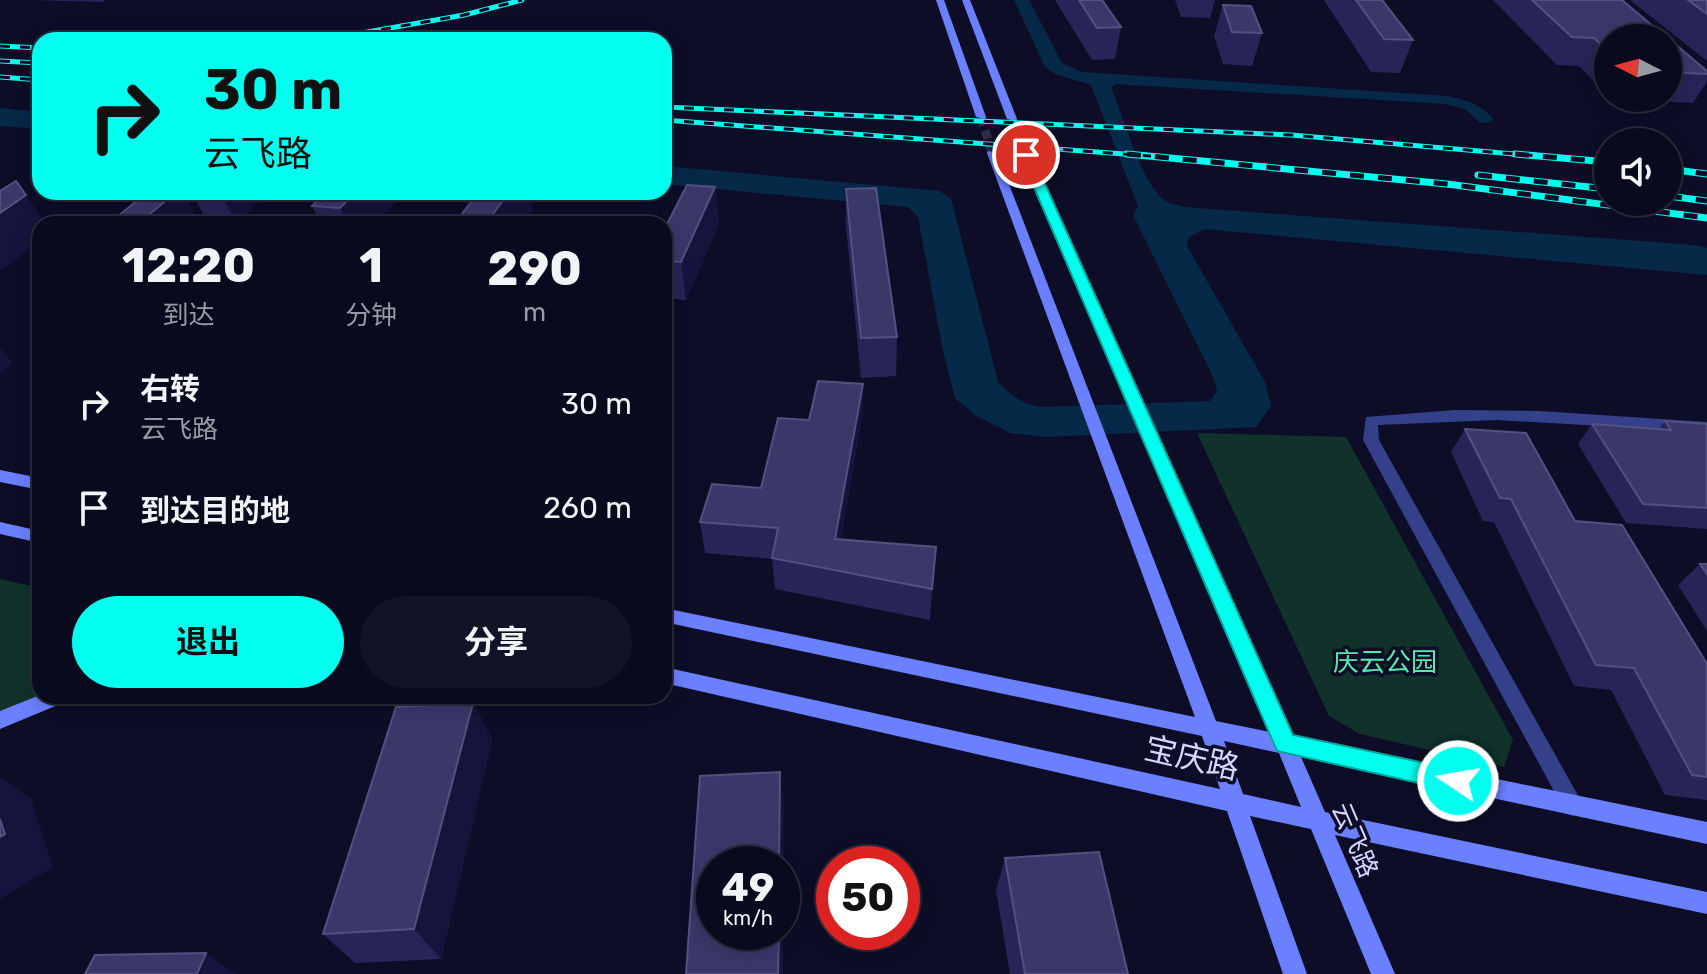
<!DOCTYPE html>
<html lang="zh">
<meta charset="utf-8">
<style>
:root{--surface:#0a0a1e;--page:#131327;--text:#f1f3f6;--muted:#999aa4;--line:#2a2b3c;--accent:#0fe}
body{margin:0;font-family:Rubik,"Noto Sans SC",sans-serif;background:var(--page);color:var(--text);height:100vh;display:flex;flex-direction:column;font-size:30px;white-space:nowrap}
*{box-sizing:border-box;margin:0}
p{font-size:26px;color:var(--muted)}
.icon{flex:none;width:44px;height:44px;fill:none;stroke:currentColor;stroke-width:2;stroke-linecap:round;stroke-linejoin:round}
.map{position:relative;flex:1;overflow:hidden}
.sheet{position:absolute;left:32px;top:216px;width:640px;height:488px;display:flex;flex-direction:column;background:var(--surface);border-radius:24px;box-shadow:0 4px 20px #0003,0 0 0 2px var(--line)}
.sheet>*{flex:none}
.banner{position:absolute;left:32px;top:32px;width:640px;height:168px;border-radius:24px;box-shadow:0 4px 20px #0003,0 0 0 2px var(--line);background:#0fe;color:#111;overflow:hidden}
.needle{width:52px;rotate:276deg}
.buttons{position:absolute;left:1594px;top:24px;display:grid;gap:16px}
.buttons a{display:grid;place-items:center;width:88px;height:88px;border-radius:50%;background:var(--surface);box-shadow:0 4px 20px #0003,0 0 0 2px var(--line);font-size:40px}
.speed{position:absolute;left:696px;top:846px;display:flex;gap:16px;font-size:40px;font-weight:700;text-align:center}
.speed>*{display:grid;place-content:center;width:104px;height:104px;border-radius:50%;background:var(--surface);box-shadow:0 4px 20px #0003,0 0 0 2px var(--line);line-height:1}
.speed small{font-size:20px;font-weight:400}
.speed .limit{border:12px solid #d22;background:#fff;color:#111}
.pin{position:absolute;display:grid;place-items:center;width:68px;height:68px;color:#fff;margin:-34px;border:4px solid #fff;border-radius:50%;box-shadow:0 2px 8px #0007}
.me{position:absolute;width:88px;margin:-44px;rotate:282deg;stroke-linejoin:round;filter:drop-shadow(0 0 6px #0008)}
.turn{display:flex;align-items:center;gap:28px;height:168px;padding:0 40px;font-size:36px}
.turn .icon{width:104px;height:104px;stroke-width:2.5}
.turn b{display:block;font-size:56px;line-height:68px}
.eta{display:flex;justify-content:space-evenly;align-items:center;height:136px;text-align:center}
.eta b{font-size:48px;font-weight:700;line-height:56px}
.action{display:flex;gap:16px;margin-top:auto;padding:16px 40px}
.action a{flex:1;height:92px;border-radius:48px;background:var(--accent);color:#111;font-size:32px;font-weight:700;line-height:92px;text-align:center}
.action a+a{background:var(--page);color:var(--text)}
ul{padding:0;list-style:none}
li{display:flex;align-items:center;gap:24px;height:104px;padding:0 40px}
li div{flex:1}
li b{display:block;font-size:30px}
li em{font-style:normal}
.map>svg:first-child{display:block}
</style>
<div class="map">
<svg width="1707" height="974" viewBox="0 0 1707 974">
<rect width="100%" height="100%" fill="#0e0d28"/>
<g fill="#10322b">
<polygon points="1197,433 1346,437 1513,740 1504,767 1360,734 1329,716"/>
<polygon points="0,579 40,588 40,696 0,712"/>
</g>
<g fill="#062948">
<path d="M1014,0H1029L1062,63L1082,72L1447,96C1467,100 1479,104 1493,118L1491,122L1480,123L1465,109L1446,104L1115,84L1111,88C1123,115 1142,186 1166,201C1171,204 1179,205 1184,207L1694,245L1707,248V275L1205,229L1189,237L1187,246L1266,384L1271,406L1256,427L1047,437L1010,433L975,415L955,398L943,351L918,217L908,207L664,184V166L940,191L951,199L954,210L998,382C1011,395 1023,405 1042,407L1210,401L1217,391L1213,377L1133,215L1138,206L1091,85L1055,74L1045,67Z"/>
<polygon points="0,108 40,112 40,129 0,126"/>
</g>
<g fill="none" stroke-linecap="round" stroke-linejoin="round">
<g stroke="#2c2b48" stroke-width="9" stroke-dasharray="9 5" stroke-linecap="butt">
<polyline points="981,117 992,153"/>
<polyline points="1012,119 1026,155"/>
</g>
<polygon fill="#35408a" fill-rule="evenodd" points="1455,410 1539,411 1707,422 1707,432 1497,420 1378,425 1379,440 1580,799 1584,806 1580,813 1573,816 1566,813 1363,440 1366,417"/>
<g fill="#6b80ff" fill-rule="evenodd">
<polygon points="936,0 944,0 986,117 985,119 976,117"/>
<polygon points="962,0 970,0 1017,119 1016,121 1007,119"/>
<path d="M988,151L997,153L1216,721L1270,732L1021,155L1022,153L1031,155L1292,737L1707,822V844L1301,757L1325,812L1707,892V914L1335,835L1395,974H1371L1311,829L1250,816L1307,974H1283L1227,811L664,683V667L1220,789L1202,736L664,622V608L1195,717L987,153ZM1224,741L1279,753L1301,807L1243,794Z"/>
<polygon points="0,470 40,478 40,490 0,482"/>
<polygon points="0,522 40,531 40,543 0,534"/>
<polygon points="40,695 68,696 65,702 0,729 0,711"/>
</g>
<defs>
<g id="rail-far1">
<polyline points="322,40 464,15 522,0"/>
<polyline points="0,46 40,48"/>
<polyline points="0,61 40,63"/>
<polyline points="0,77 40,80"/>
<polyline points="664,107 1291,135 1538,156"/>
<polyline points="664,120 1151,156"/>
</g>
<g id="rail">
<polyline points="1127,154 1447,184 1707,218"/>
<polyline points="1515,154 1608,162"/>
<polyline points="1668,169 1707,174"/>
<polyline points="1478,175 1608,189"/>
<polyline points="1668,196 1707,201"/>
</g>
</defs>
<use href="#rail-far1" stroke="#0fe" stroke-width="5"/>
<use href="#rail" stroke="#0fe" stroke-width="7"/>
<use href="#rail-far1" stroke="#0e0d28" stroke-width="3" stroke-dasharray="10" stroke-linecap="butt"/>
<use href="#rail" stroke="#0e0d28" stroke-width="5" stroke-dasharray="14" stroke-linecap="butt"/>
</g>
<g fill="#272557">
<polygon points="32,0 106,0 102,2"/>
<polygon points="1055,0 1102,0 1121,27 1115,59 1092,60"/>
<polygon points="1175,0 1215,0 1210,18 1181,17"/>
<polygon points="1324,0 1382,0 1413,40 1400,73 1371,72"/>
<polygon points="1493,0 1622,0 1608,38 1608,95 1579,66 1557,65"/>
<polygon points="1630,0 1707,0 1707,61"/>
<polygon points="1223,5 1262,33 1252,66 1223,64 1214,36"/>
<polygon points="1668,38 1707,71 1707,81 1693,103 1613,99 1611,98 1668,98"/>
<polygon points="715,187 719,224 686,300 664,298 664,230"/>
<polygon points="846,189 897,337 896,376 861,378 846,226"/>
<polygon points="191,192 269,192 236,223 207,221"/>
<polygon points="400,197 375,224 320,224 312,206"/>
<polygon points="533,208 523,224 460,224 458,219"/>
<polygon points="863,384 862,416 841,539 932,589 930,620 775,589 772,559 705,553 700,522 761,488 809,420"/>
<polygon points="1665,421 1707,424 1707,529 1626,523 1578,444 1592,424 1659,429"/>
<polygon points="1465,429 1575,521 1707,664 1707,800 1665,795 1611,690 1574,686 1494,522 1483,521 1451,452"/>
<polygon points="1700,564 1707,564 1707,631 1678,585"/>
<polygon points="473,703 492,740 441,959 355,963 323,934"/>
<polygon points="1005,858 1128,974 1010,974 996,890"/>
</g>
<g fill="#15143c">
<polygon points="715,187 719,224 686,300 681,262"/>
<polygon points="176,192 183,192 200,224 138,224"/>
<polygon points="220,192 269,192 236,223"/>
<polygon points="356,192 398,192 400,197 375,224 347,224 340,208"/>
<polygon points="509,192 529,192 533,208 523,224 489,224 488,221"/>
<polygon points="26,195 46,224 40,224 40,241 0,271 0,213"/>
<polygon points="0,348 12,363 0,373"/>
<polygon points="863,384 862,416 836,570 835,539"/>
<polygon points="473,703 492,740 441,959 414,929"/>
<polygon points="780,772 784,807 783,974 778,974 779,932 782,932 782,864 779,864"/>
<polygon points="0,776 31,799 53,867 0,899"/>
<polygon points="206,953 236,974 197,974"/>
</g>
<g fill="#3a3869" stroke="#525180" stroke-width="2">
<polygon points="1079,0 1102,0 1121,27 1097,28"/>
<polygon points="1356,0 1382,0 1413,40 1384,39"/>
<polygon points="1532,0 1622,0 1667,38 1608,38 1608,51 1594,38 1572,37"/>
<polygon points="1688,0 1707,0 1707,14"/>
<polygon points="1223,5 1251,6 1262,33 1232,32"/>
<polygon points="1668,38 1707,71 1707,74 1668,72"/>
<polygon points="16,181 26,195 0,213 0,191"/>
<polygon points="687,185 715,187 681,262 664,261 664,230"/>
<polygon points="876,188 897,337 861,338 846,189"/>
<polygon points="148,192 176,192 138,224 108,224"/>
<polygon points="326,192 356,192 340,208 312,206"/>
<polygon points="479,192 509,192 488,221 458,219"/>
<polygon points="818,381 863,384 835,539 936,547 932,589 772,558 778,528 700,522 712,484 761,488 778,418 809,420"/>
<polygon points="1665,421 1707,424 1707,508 1643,504 1592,424 1671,430"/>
<polygon points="1465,429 1526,433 1575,521 1622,525 1707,664 1707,777 1692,775 1634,668 1596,665 1511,499 1500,498"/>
<polygon points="1700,564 1707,564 1707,574"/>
<polygon points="473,703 414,929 323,934 396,707"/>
<polygon points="780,772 779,864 714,864 714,932 779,932 778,974 686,974 700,776"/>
<polygon points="0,819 5,834 0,837"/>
<polygon points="1099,852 1128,974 1025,974 1005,858"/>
<polygon points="206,953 197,974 85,974 95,955"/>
</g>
<polygon fill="#0fe" stroke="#00a69b" stroke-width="2" points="1022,152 1032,155 1293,735 1458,770 1466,773 1470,781 1466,789 1458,792 1277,751 1020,155"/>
<g text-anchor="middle" stroke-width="7" stroke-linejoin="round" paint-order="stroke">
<g font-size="26" fill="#56e9ac" stroke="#0e0d28">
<text x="1385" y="671">庆云公园</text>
</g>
<g font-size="26" fill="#d4d6ff" stroke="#0e0d28">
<text transform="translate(1355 840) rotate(67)" y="9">云飞路</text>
</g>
<g font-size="32" fill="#d4d6ff" stroke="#0e0d28">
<text transform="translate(1192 758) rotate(13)" y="11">宝庆路</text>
</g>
</g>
</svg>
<div class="buttons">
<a><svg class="needle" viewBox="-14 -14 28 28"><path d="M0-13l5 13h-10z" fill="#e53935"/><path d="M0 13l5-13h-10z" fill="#999aa4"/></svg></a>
<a><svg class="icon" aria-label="sound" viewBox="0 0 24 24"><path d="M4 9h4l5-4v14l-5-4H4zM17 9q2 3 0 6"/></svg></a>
</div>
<div class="speed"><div>49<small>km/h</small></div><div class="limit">50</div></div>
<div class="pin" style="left:1026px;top:155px;background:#d93025"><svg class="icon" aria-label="arrive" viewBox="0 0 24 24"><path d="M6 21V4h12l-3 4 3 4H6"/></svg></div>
<svg class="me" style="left:1458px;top:781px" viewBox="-20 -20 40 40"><circle r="17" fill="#0fe" stroke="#fff" stroke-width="3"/><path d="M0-11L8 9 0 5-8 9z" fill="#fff"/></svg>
<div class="banner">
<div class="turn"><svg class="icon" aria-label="right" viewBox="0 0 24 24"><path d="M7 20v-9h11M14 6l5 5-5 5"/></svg><div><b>30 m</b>云飞路</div></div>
</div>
<section class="sheet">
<div class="eta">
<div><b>12:20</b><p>到达</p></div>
<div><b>1</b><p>分钟</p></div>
<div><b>290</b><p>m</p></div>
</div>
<ul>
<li><svg class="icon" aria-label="right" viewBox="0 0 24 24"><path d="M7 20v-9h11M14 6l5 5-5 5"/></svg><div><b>右转</b><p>云飞路</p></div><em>30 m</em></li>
<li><svg class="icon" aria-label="arrive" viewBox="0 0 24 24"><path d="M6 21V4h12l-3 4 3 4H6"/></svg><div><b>到达目的地</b></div><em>260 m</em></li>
</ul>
<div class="action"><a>退出</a><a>分享</a></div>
</section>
</div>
